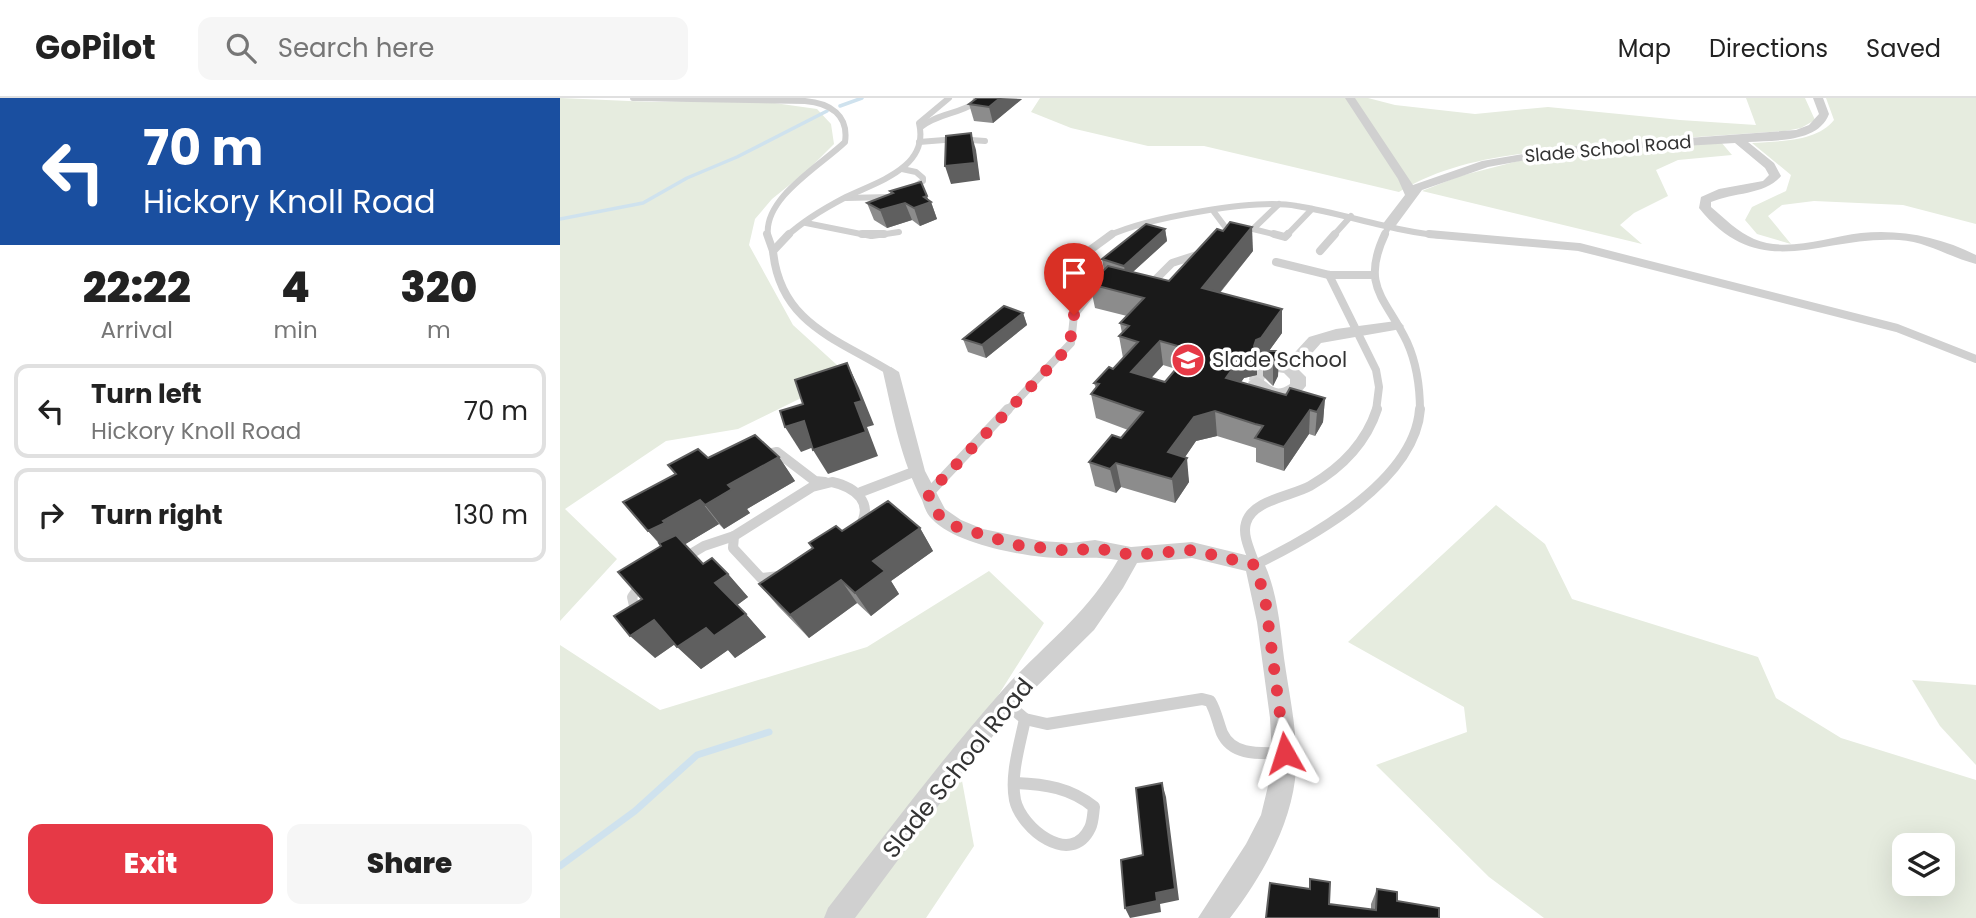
<!DOCTYPE html>
<style>
:root{--surface:#fff;--page:#f6f6f6;--text:#222;--muted:#767676;--line:#e0e0e0;--accent:#e63946}
body{margin:0;font-family:Poppins,sans-serif;background:var(--page);color:var(--text);height:100vh;display:flex;flex-direction:column;font-size:26px;white-space:nowrap}
*{box-sizing:border-box;margin:0}
p{font-size:23px;color:var(--muted)}
.icon{flex:none;width:38px;height:38px;fill:none;stroke:currentColor;stroke-width:2;stroke-linecap:round;stroke-linejoin:round}
.map{position:relative;flex:1;overflow:hidden}
.side{display:flex;flex-direction:column;background:var(--surface);width:560px}
.side>*{flex:none}
.top-card{background:#1a4fa0;color:#fff;overflow:hidden}
.tools{position:absolute;left:1332px;top:735px;display:grid;gap:14px}
.tools a{display:grid;place-items:center;width:63px;height:63px;border-radius:14px;background:var(--surface);box-shadow:0 7px 28px #0002;font-size:35px}
.pin{position:absolute;display:grid;place-items:center;width:60px;height:60px;color:#fff;margin:-72px -30px;border-radius:50% 50% 50% 0;rotate:-45deg;box-shadow:0 0 7px #0007}
.pin .icon{rotate:45deg}
.me{position:absolute;width:77px;margin:-38px;rotate:354deg;stroke-linejoin:round;filter:drop-shadow(0 0 5px #0008)}
.turn{display:flex;align-items:center;gap:24px;height:147px;padding:0 28px;font-size:32px}
.turn .icon{width:91px;height:91px;stroke-width:2.5}
.turn b{display:block;font-size:49px;line-height:60px}
.eta{display:flex;justify-content:space-evenly;align-items:center;height:119px;text-align:center}
.eta b{font-size:42px;font-weight:800;line-height:49px}
.cta{display:flex;gap:14px;margin-top:auto;padding:14px 28px}
.cta a{flex:1;height:80px;border-radius:14px;background:var(--accent);color:#fff;font-size:28px;font-weight:800;line-height:80px;text-align:center}
.cta a+a{background:var(--page);color:var(--text)}
ul{padding:0;list-style:none}
li{display:flex;align-items:center;gap:21px;height:94px;margin:0 14px 10px;padding:0 14px;border:4px solid var(--line);border-radius:14px}
li div{flex:1}
li b{display:block;font-size:26px}
li em{font-style:normal}
header{display:flex;align-items:center;gap:42px;box-sizing:border-box;height:98px;padding:0 35px;background:var(--surface);border-bottom:2px solid var(--line)}
header strong{font-size:33px}
nav{display:flex;gap:38px;margin-inline-start:auto;font-size:24px}
.search{width:490px;height:63px;background:var(--page);display:flex;align-items:center;gap:18px;box-sizing:border-box;padding:0 24px;border-radius:14px;color:var(--muted);font-size:26px}
main{display:flex;flex:1;min-height:0}
.map>svg:first-child{display:block}
</style>
<header>
<strong>GoPilot</strong>
<div class="search"><svg class="icon" aria-label="search" viewBox="0 0 24 24"><circle cx="10" cy="10" r="6"/><path d="M15 15l6 6"/></svg>Search here</div>
<nav><a>Map</a><a>Directions</a><a>Saved</a></nav>
</header>
<main>
<section class="side">
<div class="top-card">
<div class="turn"><svg class="icon" aria-label="left" viewBox="0 0 24 24"><path d="M17 20v-9H6M10 6l-5 5 5 5"/></svg><div><b>70 m</b>Hickory Knoll Road</div></div>
</div>
<div class="eta">
<div><b>22:22</b><p>Arrival</p></div>
<div><b>4</b><p>min</p></div>
<div><b>320</b><p>m</p></div>
</div>
<ul>
<li><svg class="icon" aria-label="left" viewBox="0 0 24 24"><path d="M17 20v-9H6M10 6l-5 5 5 5"/></svg><div><b>Turn left</b><p>Hickory Knoll Road</p></div><em>70 m</em></li>
<li><svg class="icon" aria-label="right" viewBox="0 0 24 24"><path d="M7 20v-9h11M14 6l5 5-5 5"/></svg><div><b>Turn right</b></div><em>130 m</em></li>
</ul>
<div class="cta"><a>Exit</a><a>Share</a></div>
</section>
<div class="map">
<svg width="1416" height="820" viewBox="0 0 1416 820">
<rect width="100%" height="100%" fill="#fff"/>
<g fill="#e6ecdf" fill-rule="evenodd">
<polygon points="0,0 92,4 194,2 257,11 271,26 274,46 248,72 212,101 195,121 189,147 233,227 288,277 178,331 106,343 5,411 57,461 0,523"/>
<path d="M480,0H808L835,7L915,16L988,9L1120,22L1196,27L1186,0H1245L1255,22L1241,30L1225,33C1156,38 1087,42 1018,49C957,56 893,61 839,94L644,48H588L511,30L471,14Z"/>
<path d="M1266,0H1416V126L1343,107L1254,103L1222,107L1208,118L1231,146L1197,136L1185,122L1192,109L1226,93L1231,77L1192,45C1219,43 1257,44 1274,22Z"/>
<polygon points="1161,44 1172,57 1118,62 1096,72 1108,98 1074,115 1060,127 1082,146 862,93 900,78 966,61"/>
<path d="M936,407L985,446L1012,501L1198,559L1216,600L1281,640L1416,682V820H984L929,779L816,667L907,634L904,609L788,544ZM1344,747H1382V786H1344Z"/>
<polygon points="429,473 484,525 398,661 414,748 366,820 0,820 0,547 100,612 307,549"/>
<polygon points="1352,582 1416,587 1416,667 1380,628"/>
</g>
<g fill="none" stroke-linecap="round" stroke-linejoin="round">
<g stroke="#cfe2ee" stroke-width="3.5">
<polyline points="280,8 302,0"/>
<polyline points="0,121 83,105 127,80 177,59 267,13"/>
</g>
<polyline stroke="#cfe2ee" stroke-width="7" points="0,768 75,713 137,657 209,634"/>
<polyline stroke="#d6d6d6" stroke-width="15" stroke-dasharray="15 8" stroke-linecap="butt" points="696,284 698,276 705,271"/>
<g stroke="#d0d0d0" stroke-width="6">
<path d="M73,0L245,3C270,5 289,17 285,44C260,68 203,100 208,138"/>
<path d="M361,29C377,16 398,16 415,5L416,0"/>
<polyline points="359,44 397,41 425,43"/>
<polyline points="342,71 356,74 363,80 363,83 351,91"/>
<polyline points="286,100 330,99"/>
<polyline points="719,106 693,131 721,138"/>
<polyline points="654,114 666,130 664,138"/>
<polyline points="246,125 311,138"/>
<path d="M227,138C244,122 265,110 286,99C316,84 370,70 359,25L389,0"/>
<polyline points="312,138 339,134"/>
<path d="M548,138C587,120 696,100 737,108C786,116 835,134 884,138"/>
<polyline points="726,138 752,111"/>
<polyline points="773,138 791,118"/>
<polyline points="824,138 829,127"/>
</g>
<g stroke="#d0d0d0" stroke-width="8">
<polyline points="207,136 213,153"/>
<path d="M229,136L213,153C220,226 278,241 331,274"/>
<polyline points="302,136 324,136"/>
<polyline points="714,136 725,139 728,136"/>
<path d="M825,136C800,189 826,200 847,244C857,266 860,289 860,313"/>
<polyline points="869,136 1019,149 1337,230 1416,261"/>
<polyline points="663,140 664,136"/>
<polyline points="760,153 775,136"/>
<polyline points="716,164 769,177 812,177"/>
<polyline points="769,177 816,272 819,289 816,313"/>
<polyline points="596,181 612,165 643,155"/>
<polyline points="447,313 511,245 514,217 541,183 515,163 552,136"/>
</g>
<g stroke="#d0d0d0" stroke-width="10">
<path d="M817,311C806,345 781,370 750,388C732,398 692,402 686,425C682,438 691,454 695,467C752,439 855,383 860,311"/>
<polyline points="203,357 217,354 255,383 265,384"/>
<path d="M272,384C295,389 316,405 298,431C289,443 244,470 228,475C219,479 210,479 201,480L173,450L174,438L252,389Z"/>
<polyline points="301,394 356,373"/>
<polyline points="368,396 448,311"/>
<polyline points="124,460 144,448 174,438"/>
<polyline points="76,517 72,499 83,483"/>
</g>
<g stroke="#d0d0d0" stroke-width="12">
<path d="M446,605L465,621L487,626L642,601L650,603C656,613 658,625 662,635C673,659 702,655 724,655"/>
<path d="M456,685C485,686 511,690 534,709C533,716 533,724 530,730C511,770 461,730 455,702C450,677 460,646 465,621"/>
</g>
<g fill="#d0d0d0" fill-rule="evenodd">
<path d="M785,0H795L853,87L922,63L1005,49L1236,32L1249,27L1259,16L1253,0H1263L1269,16C1258,45 1215,42 1188,44L1214,65L1221,78C1205,97 1174,94 1151,104V109C1165,121 1178,134 1194,141C1227,155 1267,139 1301,135C1341,131 1380,139 1416,157V166C1389,159 1368,144 1339,142C1261,137 1201,187 1139,110L1141,99L1159,91L1203,83L1209,77L1205,70L1175,45L1005,55L928,69L862,92L834,130H824L822,127L845,97L838,81Z"/>
<path d="M836,223L841,225L844,228L841,231L761,245L738,271L746,279V288C732,307 698,308 688,284L696,279C710,282 712,298 730,286V281L724,275L711,273L709,269L717,264L725,265L749,239L776,231Z"/>
<path d="M331,269L339,274L365,373L385,411L401,422L423,431L481,443L511,445L535,442L571,449L632,444L702,461C717,490 720,528 724,560C729,596 738,634 736,671C733,724 702,779 670,820H638L686,746L701,717L709,684L712,659L710,620L697,524L686,473L632,460L577,465L563,490L534,532L463,602L407,669L295,820H264L268,810C325,737 380,663 441,594C483,547 525,519 558,462C532,457 508,462 483,459C453,456 393,444 372,421C367,417 364,408 362,402C341,362 333,318 323,274Z"/>
</g>
</g>
<g fill="#8c8c8c" fill-rule="evenodd">
<polygon points="462,1 433,25 414,23 409,6"/>
<polygon points="330,93 368,101 371,104 377,121 360,128 352,122 327,130 314,122 307,105 331,96"/>
<path d="M605,131L607,143L573,174L609,183L693,153L660,195L722,211V235L709,253H719L718,278L713,288L703,278V262L701,264L697,266V277L684,280L681,284L726,297L765,300L763,324L755,338L749,336L724,373L696,364V350L657,338L636,343L625,359L629,384L615,405L561,389L556,395L535,388L529,364L561,340L568,332L536,320L531,296L536,290L534,285L553,271L563,260L559,238L562,235L560,225L567,218L535,210L530,186L544,172L542,161ZM603,267L616,271L605,284L591,280Z"/>
<polygon points="463,215 467,227 426,260 408,254 403,241"/>
<polygon points="219,359 235,383 187,411 190,415 164,431 159,426 125,446 143,466 168,476 188,499 177,507 206,539 175,560 168,552 141,571 115,546 95,560 82,501 101,448 88,433 115,376 108,367 148,360"/>
<polygon points="360,430 373,453 331,483 339,496 311,518 297,505 249,540 218,508 199,486 252,450 249,445 282,433"/>
<polygon points="750,781 770,784 769,806 811,812 811,806 817,791 837,794 837,803 879,810 879,820 706,820 710,785 749,791"/>
</g>
<g fill="#5f5f5f">
<polygon points="440,0 462,1 433,25 429,9"/>
<polygon points="411,35 416,52 420,82 391,86 385,68"/>
<polygon points="367,98 369,104 371,104 377,121 360,128 354,110 364,99"/>
<polygon points="345,105 352,122 327,130 320,112"/>
<polygon points="692,129 693,153 644,214 642,190"/>
<polygon points="605,131 607,143 566,180 564,168"/>
<polygon points="722,211 722,235 706,257 703,253 703,262 701,264 697,266 697,277 684,280 667,304 666,280 683,256 694,248 696,242"/>
<polygon points="463,215 467,227 426,260 422,247"/>
<polygon points="600,243 603,267 575,298 571,274"/>
<polygon points="719,253 718,278 713,288 713,263"/>
<polygon points="287,265 299,290 314,327 307,329 318,358 268,376 253,352 295,305"/>
<polygon points="765,300 763,324 755,338 757,314"/>
<polygon points="750,312 749,336 724,373 724,349"/>
<polygon points="655,313 657,338 636,343 612,378 608,354 634,319"/>
<polygon points="244,323 259,347 241,354 225,329"/>
<polygon points="219,359 235,383 187,411 190,415 164,431 145,407 168,387"/>
<polygon points="627,360 629,384 615,405 612,381"/>
<polygon points="556,365 561,389 556,395 550,371"/>
<polygon points="140,402 159,426 124,447 111,457 88,433 103,423"/>
<polygon points="360,430 373,453 331,483 339,496 311,518 295,495 313,463"/>
<polygon points="168,476 188,499 176,508 155,485"/>
<polygon points="281,482 297,505 249,540 230,517"/>
<polygon points="186,516 206,539 175,560 168,552 141,571 117,549 146,530"/>
<polygon points="94,522 118,544 95,560 70,538"/>
<polygon points="602,685 606,699 619,802 600,806 601,814 570,820 565,810 596,795"/>
</g>
<g fill="#1a1a1a" stroke="#5f5f5f" stroke-width="2" fill-rule="evenodd">
<polygon points="417,0 440,0 429,9 409,6"/>
<polygon points="411,35 415,65 385,68 386,38"/>
<polygon points="361,84 367,98 364,99 371,104 354,110 345,105 320,112 307,105 333,95 330,93"/>
<path d="M670,124L692,129L642,190L722,211L701,240L696,242L694,248L697,252L683,256L666,280L726,297L730,290L765,300L757,314L750,312L724,349L695,340L703,328L695,326L655,313L634,319L608,354L627,360L612,381L556,365L550,371L529,364L552,337L561,340L583,314L531,296L539,286L534,285L549,269L553,271L578,244L559,238L569,228L560,225L584,200L530,186L548,168L609,183L657,131L663,133ZM600,243L632,252L605,284L571,274Z"/>
<polygon points="586,126 605,131 564,168 542,161"/>
<polygon points="444,208 463,215 422,247 403,241"/>
<polygon points="703,253 719,253 713,263"/>
<polygon points="287,265 302,303 295,305 306,334 253,352 244,323 225,329 220,313 243,306 235,282"/>
<polygon points="195,337 219,359 168,387 172,391 145,407 140,402 103,423 105,425 88,433 63,404 116,376 108,367 138,351 148,360"/>
<polygon points="328,403 360,430 313,463 325,473 295,495 281,482 230,517 199,486 253,450 249,445 276,428 282,433"/>
<polygon points="116,437 143,466 152,460 168,476 155,485 186,516 154,538 146,530 117,549 94,522 70,538 54,518 82,501 58,474 101,448 99,445"/>
<polygon points="602,685 615,791 596,795 597,803 565,810 561,762 583,757 576,690"/>
<polygon points="750,781 770,784 769,806 816,812 817,791 837,794 837,803 879,810 879,820 706,820 710,785 750,791"/>
</g>
<g fill="none" stroke-linecap="round" stroke-linejoin="round">
<path stroke="#e63946" stroke-width="12" stroke-dasharray="0 21.6" d="M514,217C509,230 514,240 506,252L368,396L378,416L394,428L457,447L511,453L535,450L572,457L632,452L695,467L705,500L725,655"/>
</g>
<defs>
<symbol id="school-disc" viewBox="-11 -11 22 22"><circle r="9.5" fill="#e63946" stroke="#fff"/><path d="M0-5L7-2L0 1L-7-2ZM-4 1L0 2.5L4 1V4Q0 6-4 4Z" fill="#fff"/></symbol>
</defs>
<g fill-rule="evenodd">
<use href="#school-disc" x="609" y="243" width="38" height="38"/>
</g>
<g text-anchor="middle" stroke-width="7" stroke-linejoin="round" paint-order="stroke">
<g font-size="18" fill="#333" stroke="#fff">
<text transform="translate(1048 51) rotate(-5)" y="6">Slade School Road</text>
</g>
<g font-size="21" fill="#333" stroke="#fff" text-anchor="start">
<text x="652" y="269">Slade School</text>
</g>
<g font-size="24" fill="#333" stroke="#fff">
<text transform="translate(398 670) rotate(-51)" y="8">Slade School Road</text>
</g>
</g>
</svg>
<div class="tools">
<a><svg class="icon" aria-label="layers" viewBox="0 0 24 24"><path d="M12 4l9 5-9 5-9-5zM3 14l9 5 9-5"/></svg></a>
</div>
<div class="pin" style="left:514px;top:217px;background:#d93025"><svg class="icon" aria-label="arrive" viewBox="0 0 24 24"><path d="M6 21V4h12l-3 4 3 4H6"/></svg></div>
<svg class="me" style="left:725px;top:655px" viewBox="-20 -20 40 40"><path d="M0-17L14 15 0 8-14 15z" fill="#e63946" stroke="#fff" stroke-width="4"/></svg>
</div>
</main>
